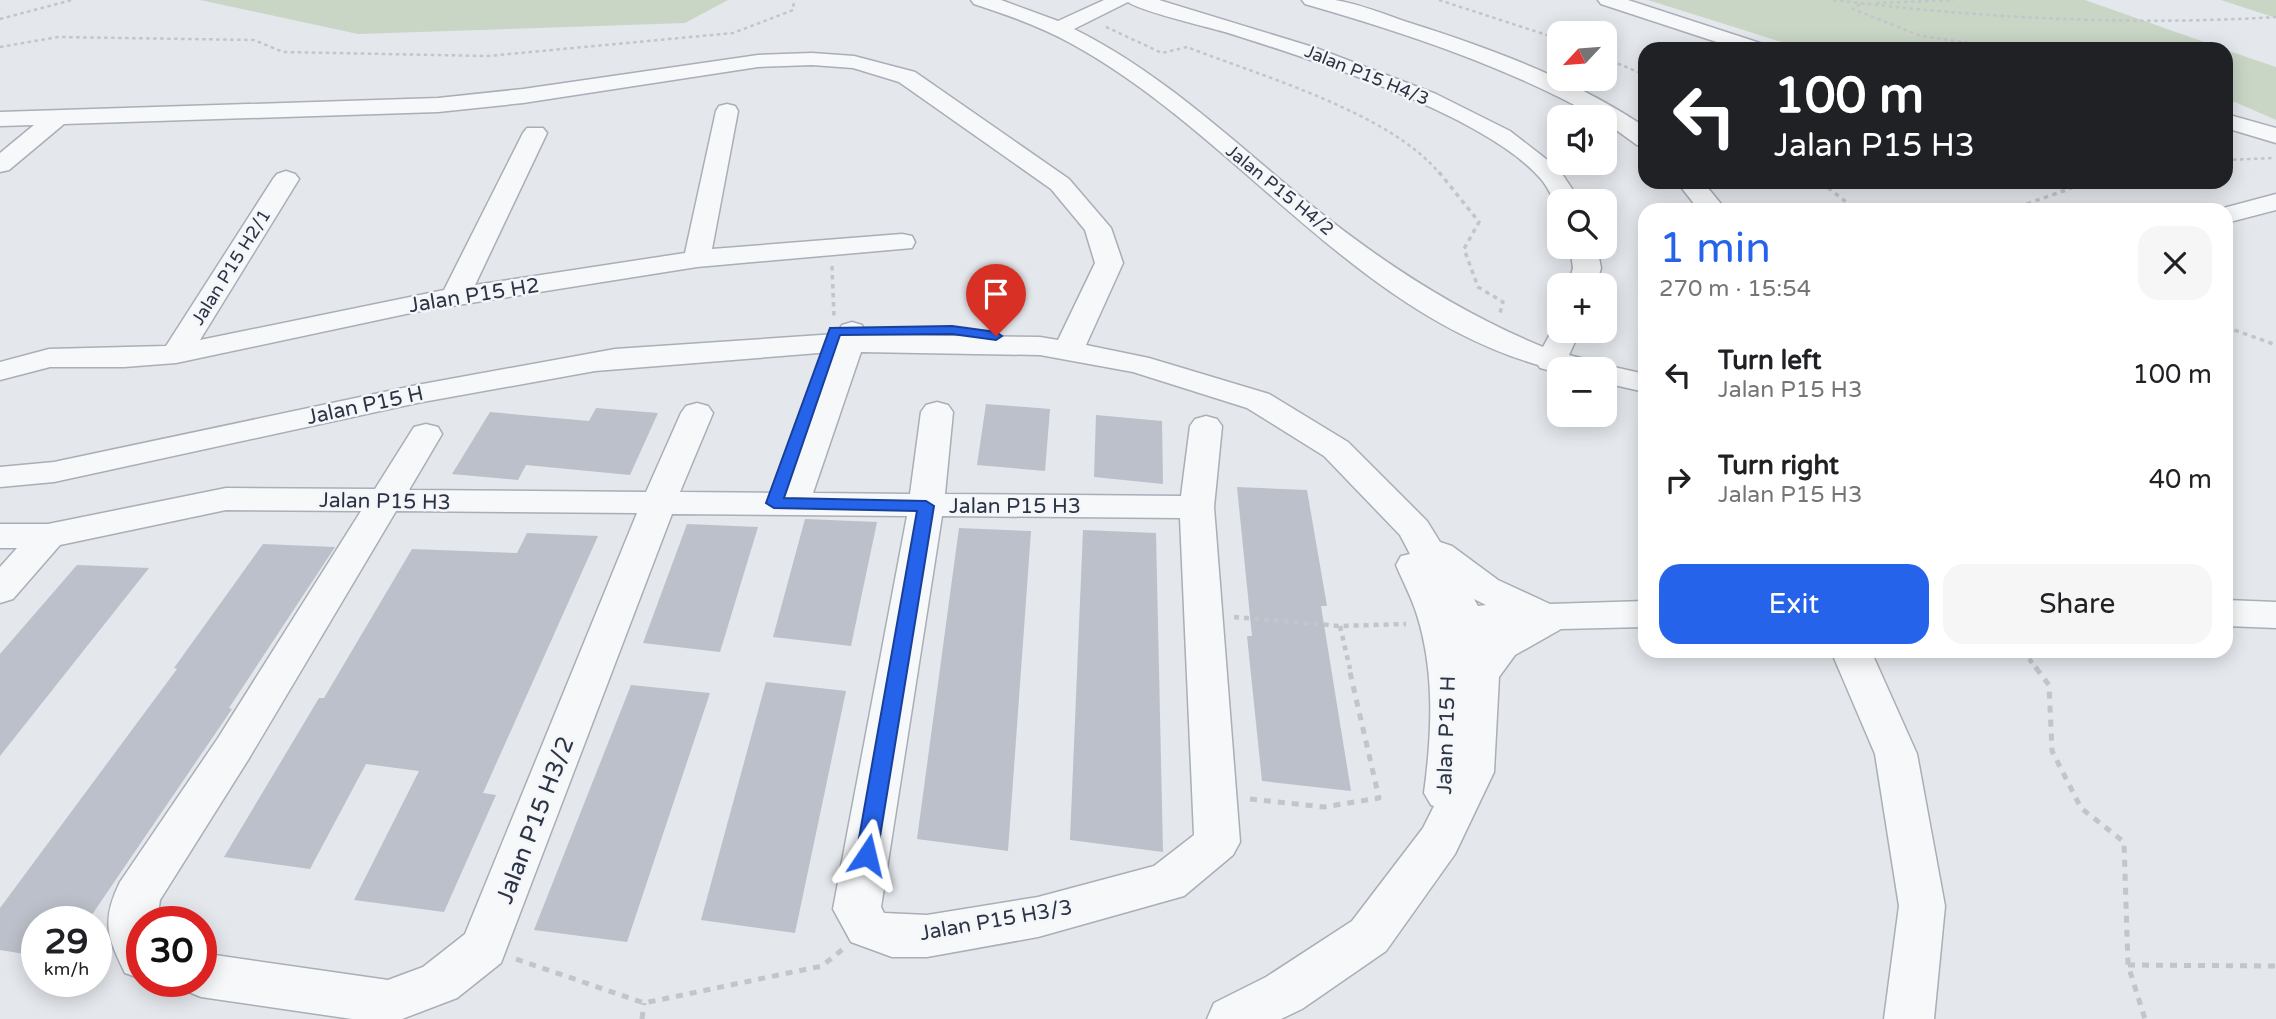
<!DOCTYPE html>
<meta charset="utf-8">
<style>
:root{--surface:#fff;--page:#f6f6f6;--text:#202124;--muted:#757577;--accent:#2563eb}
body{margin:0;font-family:"Varela Round",sans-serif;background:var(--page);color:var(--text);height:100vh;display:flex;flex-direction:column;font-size:26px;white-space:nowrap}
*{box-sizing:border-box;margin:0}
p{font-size:23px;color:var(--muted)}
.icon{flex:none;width:38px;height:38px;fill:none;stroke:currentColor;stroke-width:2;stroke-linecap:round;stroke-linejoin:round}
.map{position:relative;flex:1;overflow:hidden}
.panel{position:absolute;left:1638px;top:203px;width:595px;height:455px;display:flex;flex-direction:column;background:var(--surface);border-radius:21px;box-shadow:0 4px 18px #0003}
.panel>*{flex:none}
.hud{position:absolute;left:1638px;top:42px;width:595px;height:147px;border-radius:21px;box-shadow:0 4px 18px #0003;background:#202124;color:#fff;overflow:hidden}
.needle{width:46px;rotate:244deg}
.controls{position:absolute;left:1547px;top:21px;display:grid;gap:14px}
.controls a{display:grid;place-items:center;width:70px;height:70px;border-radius:14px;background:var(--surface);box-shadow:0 4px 18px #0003;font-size:35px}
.speed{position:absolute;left:21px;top:906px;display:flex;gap:14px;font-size:35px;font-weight:700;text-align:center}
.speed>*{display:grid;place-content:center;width:91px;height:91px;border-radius:50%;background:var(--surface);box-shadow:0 4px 18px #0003;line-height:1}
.speed small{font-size:18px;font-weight:400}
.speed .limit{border:10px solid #d22;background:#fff;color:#111}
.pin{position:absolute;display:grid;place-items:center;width:60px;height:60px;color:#fff;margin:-72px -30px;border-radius:50% 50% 50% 0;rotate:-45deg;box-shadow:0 0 7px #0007}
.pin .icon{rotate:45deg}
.me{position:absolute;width:77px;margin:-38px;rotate:10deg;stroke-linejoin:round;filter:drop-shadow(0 0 5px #0008)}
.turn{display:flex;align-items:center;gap:24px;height:147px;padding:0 21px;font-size:32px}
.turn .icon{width:91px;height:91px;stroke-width:2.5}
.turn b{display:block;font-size:49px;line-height:60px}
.round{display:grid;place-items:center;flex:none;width:74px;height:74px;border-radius:21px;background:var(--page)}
.overview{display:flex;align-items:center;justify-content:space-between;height:119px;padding:0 21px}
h1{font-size:42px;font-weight:600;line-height:52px;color:var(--accent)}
.action{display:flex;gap:14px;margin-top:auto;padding:14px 21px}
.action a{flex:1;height:80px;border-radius:21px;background:var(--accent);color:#fff;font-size:28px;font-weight:600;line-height:80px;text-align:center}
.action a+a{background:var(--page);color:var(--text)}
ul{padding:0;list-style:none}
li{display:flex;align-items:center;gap:21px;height:105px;padding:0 21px}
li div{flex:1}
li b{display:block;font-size:26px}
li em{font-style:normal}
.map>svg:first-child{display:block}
</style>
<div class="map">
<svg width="2276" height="1019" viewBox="0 0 2276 1019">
<rect width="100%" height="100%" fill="#e4e7ec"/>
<g fill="#c9d6c5">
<polygon points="200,0 728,0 685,23 358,34"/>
<polygon points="1648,0 2085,0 2224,49 1804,49"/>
<polygon points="2221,0 2276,0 2276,18"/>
<polygon points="2226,50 2276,67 2276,120 2235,102 2226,102"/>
</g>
<g fill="#bbc0ca">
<polygon points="986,404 1050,409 1045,471 977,465"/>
<polygon points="596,408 658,413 630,475 526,465 518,480 452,474 490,412 589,421"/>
<polygon points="1096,415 1162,421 1163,484 1094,477"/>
<polygon points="1237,487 1307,490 1327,606 1321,606 1351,791 1262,781 1247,636 1252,636"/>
<polygon points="805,519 877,522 851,646 773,637"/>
<polygon points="687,524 758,527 720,652 643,643"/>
<polygon points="959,528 1031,531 1008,851 917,839"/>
<polygon points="1083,530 1156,533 1163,852 1070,840"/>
<polygon points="527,533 598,536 483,793 496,795 444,912 354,900 419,771 366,764 310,869 224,857 319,698 324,698 412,549 517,553"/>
<polygon points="263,544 335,547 229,708 232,709 87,922 37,922 37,956 0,950 0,908 177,669 174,668"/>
<polygon points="77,565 149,568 0,756 0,654"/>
<polygon points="766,682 846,691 795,933 701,920"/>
<polygon points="631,685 710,693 627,942 534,930"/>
</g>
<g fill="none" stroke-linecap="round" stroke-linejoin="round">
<defs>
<g id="minor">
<path d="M971,0H1001L1058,21L1104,0H1159L1316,48L1436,94L1510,131L1559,169L1580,201H1559L1558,206C1552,198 1548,187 1541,179C1485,114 1308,58 1225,32C1204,26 1143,12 1128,2L1074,29C1163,73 1236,144 1312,206C1384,264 1458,312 1543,347L1555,325L1559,324V331H1580L1569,355L1596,362L1599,366L1605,365L1645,374V392L1605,383V369L1551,371L1540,368L1538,365C1351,310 1237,135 1072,44C1041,27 1008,15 974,4Z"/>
<path d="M1302,0C1313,0 1324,0 1335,0C1359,4 1384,14 1407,22C1486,47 1569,77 1639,123L1645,128V147L1637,145L1605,122V117H1597C1505,66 1406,33 1305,4Z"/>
<polygon points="1598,0 1628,0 1766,45 1770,49 1738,49 1601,4"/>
<path d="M812,53L854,56L915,72L1069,179L1111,228L1123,263L1086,345L1149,358L1269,394L1348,442L1427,521L1440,542L1452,546L1498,580L1550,604L1645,601V627L1561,629L1515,655L1499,677L1494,772L1455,854L1386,951L1302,1009L1281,1019H1207L1214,1003L1266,977L1352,921L1423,828L1434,806L1431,805L1424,793C1432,734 1435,672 1417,615C1412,598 1403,582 1396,565L1401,556L1410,554L1400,535L1324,456L1247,408L1133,372L1040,355L861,352L813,493L910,494L921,412L926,405L937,402L948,405L953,412L945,494L1181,496L1190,426L1195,419L1206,416L1217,419L1222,426L1214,507L1240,842L1233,855L1184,896L1038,937L927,957H892L851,942L833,909L907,516L672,514L501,963L457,998L402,1019H352L201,997L184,990L180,982H201V953L388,980L423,967L465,934L637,513L396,511L248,760L160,900L157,922H142V979L125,973C107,936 101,921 120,882L218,738L361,511L226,510L60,545L13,599L0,603V567L17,548H0V524H48L226,488L375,489L414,427L426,424L438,427L442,434L409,490L646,492L681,413L686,406L697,403L708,406L713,413L680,492L778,493L831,352L595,371L417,403L54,482L0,487V467L54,462L417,385L615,349L836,334L842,325L852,322L862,325L866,335L1040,337L1058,340L1095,263L1085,230L1051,189L899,82L853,68L812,65L758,67L523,103L438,112L64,124L9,170L0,172V153L34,125L0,126V112L438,98L523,89L758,55ZM942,516L1180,518L1194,835L1154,866L1038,897L927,915L884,913L881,907ZM1474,599L1486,605L1478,606Z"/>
<polygon points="727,104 735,106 738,111 712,249 902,234 912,236 915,242 912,248 697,267 420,311 176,363 124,367 50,367 0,380 0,362 49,349 166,346 273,179 277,174 286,171 295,174 299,179 200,340 444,290 523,133 527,128 543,128 547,133 475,285 685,253 716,111 719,106"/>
<polygon points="2226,114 2276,128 2276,143 2226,128"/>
<polygon points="1677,182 1703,182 1726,210 1699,210"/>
<polygon points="2276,194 2276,210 2226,223 2226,210 2216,210"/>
<polygon points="1570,247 1597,247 1601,268 1596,285 1568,285 1573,268"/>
<polygon points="2226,600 2276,602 2276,628 2226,626"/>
<polygon points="1831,651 1871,651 1917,754 1945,906 1934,1019 1884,1019 1899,906 1875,754"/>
</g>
</defs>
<use href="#minor" stroke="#a9aeb7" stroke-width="3"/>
<g stroke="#c2c5cb" stroke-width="2.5" stroke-dasharray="3.5 3.5" stroke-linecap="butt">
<polyline points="1439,0 1559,39"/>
<path d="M1833,0C1981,18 2127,26 2276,17"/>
<polyline points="1876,3 1954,0"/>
<polyline points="1860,4 1853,9 1921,36 2012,49"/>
<polyline points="0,19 72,0"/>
<path d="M1106,27L1162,53L1187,47C1261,76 1391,113 1440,174"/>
<polyline points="0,47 58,37 254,40 283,52 488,56 733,33 793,10 794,0"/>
<polyline points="1605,58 1645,75"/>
<polyline points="2226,160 2274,158"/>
</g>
<g stroke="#c2c5cb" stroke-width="3.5" stroke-dasharray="4.5 4.5" stroke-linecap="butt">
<polyline points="1439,172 1479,222 1464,249 1478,287 1503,302 1500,313"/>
<polyline points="1821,182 1856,210"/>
<polyline points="2010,210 2088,182"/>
<polyline points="832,266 834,317"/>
<polyline points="2226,327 2276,345"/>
</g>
<g stroke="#c2c5cb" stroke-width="4.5" stroke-dasharray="5 5" stroke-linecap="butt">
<polyline points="1234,617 1340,626 1406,624"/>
<polyline points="1340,626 1350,669"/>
<polyline points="2023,651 2037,669"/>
</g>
<g stroke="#c2c5cb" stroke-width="5" stroke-dasharray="7 7" stroke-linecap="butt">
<polyline points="2036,668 2049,685 2052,751 2081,808 2124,842 2128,965 2145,1019"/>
<polyline points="1250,799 1324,807 1379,798 1349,668"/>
<polyline points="516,959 644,1003 822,966 843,949"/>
<polyline points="2128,965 2276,966"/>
<polyline points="642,1019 644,1003"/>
</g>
<use href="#minor" fill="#f7f8fa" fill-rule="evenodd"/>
</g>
<polygon fill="#2563eb" stroke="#184099" stroke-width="2" points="952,326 996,332 1002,336 996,340 952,334 840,335 784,498 926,501 934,506 877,855 874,861 867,863 859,861 856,855 917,511 774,508 766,503 830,328"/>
<g text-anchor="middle" stroke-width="5" stroke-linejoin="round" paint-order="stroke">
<g font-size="18" fill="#2b3445" stroke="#f4f6f9">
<text transform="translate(1367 75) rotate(22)" y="6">Jalan P15 H4/3</text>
<text transform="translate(1280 190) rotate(39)" y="6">Jalan P15 H4/2</text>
<text transform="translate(231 267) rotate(-58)" y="6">Jalan P15 H2/1</text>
</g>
<g font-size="21" fill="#2b3445" stroke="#f4f6f9">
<text transform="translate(474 295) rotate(-9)" y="7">Jalan P15 H2</text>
<text transform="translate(365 405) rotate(-12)" y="7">Jalan P15 H</text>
<text transform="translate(385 501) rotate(1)" y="7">Jalan P15 H3</text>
<text x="1015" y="513">Jalan P15 H3</text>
<text transform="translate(1446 735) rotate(-88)" y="7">Jalan P15 H</text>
<text transform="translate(996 920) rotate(-10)" y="7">Jalan P15 H3/3</text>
</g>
<g font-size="24" fill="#2b3445" stroke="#f4f6f9">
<text transform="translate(535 820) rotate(-69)" y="8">Jalan P15 H3/2</text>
</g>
</g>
</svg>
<div class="controls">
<a><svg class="needle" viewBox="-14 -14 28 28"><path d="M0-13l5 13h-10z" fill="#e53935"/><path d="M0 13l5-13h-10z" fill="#757577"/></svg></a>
<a><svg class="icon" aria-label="sound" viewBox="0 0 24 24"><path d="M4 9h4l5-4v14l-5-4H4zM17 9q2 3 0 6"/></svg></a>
<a><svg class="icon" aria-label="search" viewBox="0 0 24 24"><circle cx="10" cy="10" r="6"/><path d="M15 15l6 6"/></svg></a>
<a>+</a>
<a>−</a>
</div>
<div class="speed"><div>29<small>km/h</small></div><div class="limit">30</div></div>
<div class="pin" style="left:996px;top:336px;background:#d93025"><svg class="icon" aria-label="arrive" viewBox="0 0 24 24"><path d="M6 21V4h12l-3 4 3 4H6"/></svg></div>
<svg class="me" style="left:867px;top:855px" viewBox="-20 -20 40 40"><path d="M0-17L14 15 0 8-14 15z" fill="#2563eb" stroke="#fff" stroke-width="4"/></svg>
<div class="hud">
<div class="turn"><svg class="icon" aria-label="left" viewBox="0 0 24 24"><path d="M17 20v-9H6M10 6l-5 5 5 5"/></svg><div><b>100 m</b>Jalan P15 H3</div></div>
</div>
<section class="panel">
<div class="overview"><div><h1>1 min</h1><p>270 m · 15:54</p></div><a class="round"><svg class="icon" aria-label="close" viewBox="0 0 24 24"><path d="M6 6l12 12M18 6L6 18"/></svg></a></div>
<ul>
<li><svg class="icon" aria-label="left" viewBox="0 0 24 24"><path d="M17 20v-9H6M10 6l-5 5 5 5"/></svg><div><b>Turn left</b><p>Jalan P15 H3</p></div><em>100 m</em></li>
<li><svg class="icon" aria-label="right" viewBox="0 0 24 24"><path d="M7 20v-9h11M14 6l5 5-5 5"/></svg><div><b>Turn right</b><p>Jalan P15 H3</p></div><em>40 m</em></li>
</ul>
<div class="action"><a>Exit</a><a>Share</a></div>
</section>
</div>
